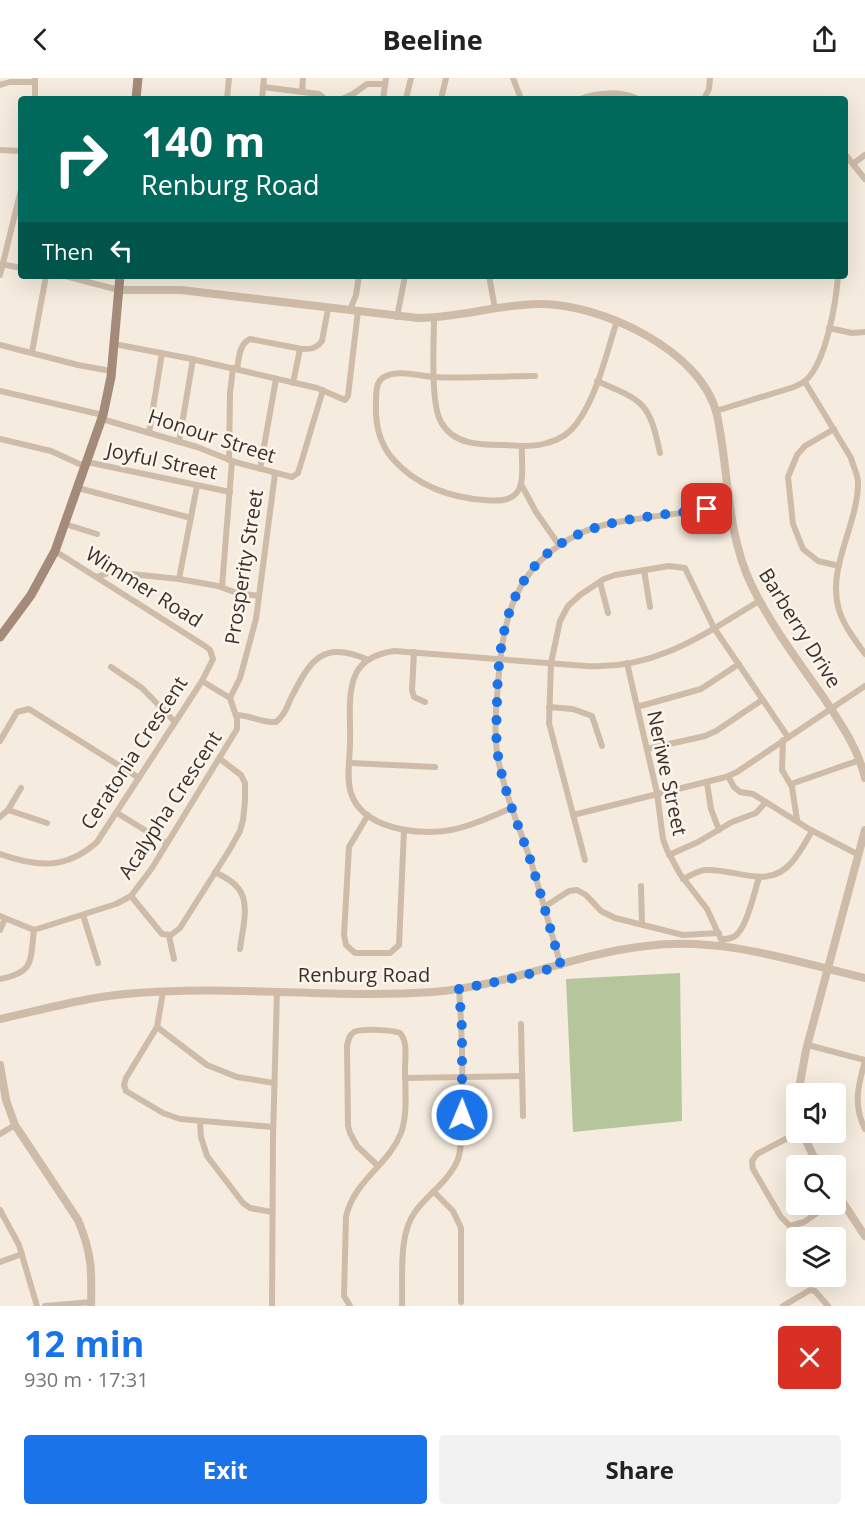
<!DOCTYPE html>
<meta charset="utf-8">
<style>
:root{--surface:#fff;--page:#f2f2f2;--text:#222;--muted:#767676;--accent:#1a73e8}
body{margin:0;font-family:"Open Sans",sans-serif;background:var(--page);color:var(--text);height:100vh;display:flex;flex-direction:column;font-size:22px;white-space:nowrap}
*{box-sizing:border-box;margin:0}
p{font-size:20px;color:var(--muted)}
.icon{flex:none;width:33px;height:33px;fill:none;stroke:currentColor;stroke-width:2;stroke-linecap:round;stroke-linejoin:round}
.map{position:relative;height:1228px;overflow:hidden}
.panel{display:flex;flex-direction:column;background:var(--surface);flex:1}
.panel>*{flex:none}
.guide{position:absolute;left:18px;top:18px;width:830px;height:183px;border-radius:6px;box-shadow:0 6px 24px #0002;background:#00695c;color:#fff;overflow:hidden}
.fabs{position:absolute;left:786px;top:1005px;display:grid;gap:12px}
.fabs a{display:grid;place-items:center;width:60px;height:60px;border-radius:6px;background:var(--surface);box-shadow:0 6px 24px #0002;font-size:30px}
.pin{position:absolute;display:grid;place-items:center;width:51px;height:51px;color:#fff;margin:-26px;border-radius:12px;box-shadow:0 3px 9px #0006}
.me{position:absolute;width:66px;margin:-33px;rotate:1deg;stroke-linejoin:round;filter:drop-shadow(0 0 4px #0008)}
.turn{display:flex;align-items:center;gap:21px;height:126px;padding:0 24px;font-size:27px}
.turn .icon{width:78px;height:78px;stroke-width:2.5}
.turn b{display:block;font-size:42px;line-height:51px}
.then{display:flex;align-items:center;height:57px;padding:0 24px;background:#0003;gap:12px;font-size:22px}
.round{display:grid;place-items:center;flex:none;width:63px;height:63px;border-radius:6px;background:var(--page)}
.overview{display:flex;align-items:center;justify-content:space-between;height:102px;padding:0 24px}
h1{font-size:36px;font-weight:700;line-height:45px;color:var(--accent)}
.primary-button{display:flex;gap:12px;margin-top:auto;padding:12px 24px}
.primary-button a{flex:1;height:69px;border-radius:6px;background:var(--accent);color:#fff;font-size:24px;font-weight:700;line-height:69px;text-align:center}
.primary-button a+a{background:var(--page);color:var(--text)}
header{display:flex;justify-content:space-between;align-items:center;height:78px;padding:0 24px;background:var(--surface);font-size:27px;font-weight:700}
.map>svg:first-child{display:block}
</style>
<header><svg class="icon" aria-label="back" viewBox="0 0 24 24"><path d="M15 5l-7 7 7 7"/></svg>Beeline<svg class="icon" aria-label="share" viewBox="0 0 24 24"><path d="M12 15V3M7 8l5-5 5 5M5 13v7h14v-7"/></svg></header>
<div class="map">
<svg width="865" height="1228" viewBox="0 0 865 1228">
<rect width="100%" height="100%" fill="#f5ebde"/>
<polygon fill="#b6c69c" points="680,895 682,1043 573,1054 566,901"/>
<g fill="none" stroke-linecap="round" stroke-linejoin="round">
<g stroke="#cfbca8" stroke-width="6">
<polyline points="513,0 521,21"/>
<polyline points="35,1 35,21"/>
<polyline points="0,7 10,4 35,4"/>
<polyline points="263,9 319,16 325,21"/>
<polyline points="302,14 303,0"/>
<polyline points="227,21 229,0"/>
<polyline points="262,21 264,0"/>
<polyline points="342,21 353,16 367,6 385,6"/>
<polyline points="383,21 386,0"/>
<polyline points="406,21 411,0"/>
<polyline points="441,21 446,0"/>
<path d="M580,21C598,14 621,13 638,21"/>
<polyline points="704,21 709,11 710,0"/>
<polyline points="0,72 21,73"/>
<polyline points="844,75 865,101"/>
<polyline points="854,85 865,77"/>
<polyline points="2,186 21,190"/>
<polyline points="0,197 21,112"/>
<polyline points="65,198 119,212"/>
<polyline points="489,198 495,231"/>
<polyline points="350,232 356,217 359,198"/>
<polyline points="397,239 405,198"/>
<path d="M434,240C434,265 430,324 441,344C454,368 483,367 506,367C520,368 534,369 547,365C559,362 570,355 577,345C598,316 606,276 617,243"/>
<polyline points="829,250 852,255 865,254"/>
<polyline points="114,266 187,280 317,310 345,322 348,318 358,233"/>
<polyline points="0,267 78,287 111,293"/>
<polyline points="32,274 46,198"/>
<path d="M237,291C239,280 239,266 250,261L302,271C311,271 316,271 322,263L328,231"/>
<path d="M597,303C644,323 649,324 660,375"/>
<path d="M805,304L851,380C853,388 857,395 858,403C859,446 826,489 839,532C844,548 855,562 865,576"/>
<polyline points="293,305 300,271"/>
<polyline points="0,313 103,337"/>
<path d="M716,333L794,309C798,307 803,305 806,302C826,284 836,225 838,198"/>
<polyline points="102,341 197,369 235,384 292,399 298,395 323,312"/>
<polyline points="834,351 805,368 797,377 788,399 793,446 803,471 818,483 839,488"/>
<polyline points="149,355 162,275"/>
<polyline points="0,361 51,373 86,389"/>
<polyline points="179,364 193,281"/>
<path d="M522,368C521,380 525,402 518,413C511,424 497,423 485,422C450,420 415,407 392,380C379,364 375,343 376,324C376,315 376,303 384,299C398,291 419,298 434,299C467,301 501,298 535,298"/>
<polyline points="229,382 230,315 233,290"/>
<polyline points="87,384 230,414"/>
<polyline points="260,391 276,301"/>
<polyline points="521,406 536,434 559,467"/>
<polyline points="78,410 191,440"/>
<polyline points="65,446 97,456"/>
<polyline points="644,492 650,529"/>
<polyline points="96,499 112,494 179,501 218,508 237,515 259,518"/>
<polyline points="179,501 197,408"/>
<polyline points="600,504 608,535"/>
<polyline points="222,509 232,383"/>
<polyline points="414,574 412,612 414,619 425,624"/>
<polyline points="627,585 657,715 663,761 667,772 680,796 707,831 724,868"/>
<polyline points="111,589 142,610 175,644"/>
<polyline points="230,620 240,600 256,541 275,396"/>
<polyline points="549,629 573,631 592,638 602,668"/>
<polyline points="637,629 701,611 739,586"/>
<path d="M236,637C250,637 262,645 276,644C284,638 287,629 291,620C310,583 322,561 368,582"/>
<polyline points="783,662 782,692 792,709 797,742"/>
<polyline points="0,663 17,634 29,631 139,700"/>
<polyline points="647,671 705,658 716,653 762,622"/>
<polyline points="350,685 435,689"/>
<polyline points="728,698 734,709 740,714 753,716 809,751 859,777"/>
<polyline points="707,705 711,731 719,752"/>
<polyline points="791,706 860,682"/>
<path d="M512,730C492,738 472,748 451,752C419,758 362,751 351,715C346,700 350,680 350,665C351,643 346,611 358,592C366,580 380,575 394,573L586,588C655,592 703,557 759,523"/>
<polyline points="8,732 21,710"/>
<polyline points="117,735 166,765"/>
<polyline points="368,737 349,769 344,857 346,867 355,875 390,875 399,867 404,752"/>
<polyline points="573,737 726,699 737,694 865,608"/>
<polyline points="0,739 8,732 47,745"/>
<path d="M0,776C37,789 66,792 97,764L202,603L213,581L210,572L205,568L55,473"/>
<polyline points="669,777 698,764 732,744 756,735 766,724"/>
<polyline points="585,782 549,645 551,585 560,543 568,528 580,517 604,501 615,497 669,488 685,490 714,550 788,659"/>
<path d="M215,794C223,798 233,803 238,810C251,825 242,853 240,871"/>
<path d="M683,801C690,798 697,793 705,792C736,790 768,813 792,784C800,775 806,763 812,753"/>
<polyline points="641,808 642,846"/>
<polyline points="131,818 162,856 171,857 180,850 230,771 240,753 243,742 245,723 245,705 241,697 220,681"/>
<polyline points="544,829 569,813 577,812 586,817 601,833 615,840 683,857 719,855"/>
<polyline points="83,837 98,885"/>
<polyline points="0,838 34,852 116,826 131,818 152,790 237,651 237,641 230,620 202,603"/>
<polyline points="0,852 5,841"/>
<polyline points="169,858 174,881"/>
<path d="M722,861C727,861 731,861 735,858C747,850 754,814 759,800"/>
<path d="M561,888C551,854 542,820 532,787C520,750 503,713 497,675C494,652 496,629 498,607C502,542 514,487 579,456C601,445 625,443 649,439C676,436 703,432 730,428"/>
<path d="M0,901C35,894 30,883 34,852"/>
<polyline points="163,914 157,949 126,1000 124,1007 126,1013 163,1035 180,1041 273,1049"/>
<polyline points="521,946 523,1038"/>
<polyline points="157,949 207,987 237,999 274,1005"/>
<polyline points="808,967 865,982"/>
<path d="M865,983C858,1007 853,1028 865,1051"/>
<polyline points="405,1000 522,998"/>
<polyline points="200,1044 201,1059 207,1078 243,1125 250,1130 272,1134"/>
<polyline points="799,1054 757,1076 752,1083 753,1091 781,1139 790,1148 804,1144 830,1126"/>
<polyline points="0,1056 15,1047"/>
<polyline points="434,1114 453,1133 461,1150 461,1224"/>
<polyline points="0,1132 19,1167 37,1228"/>
<polyline points="0,1184 22,1176"/>
<polyline points="45,1228 91,1224"/>
<polyline points="272,1228 273,1060 277,913"/>
<path d="M350,1228L344,1218L346,1139C354,1102 388,1088 401,1055C408,1036 405,1010 405,991C405,979 408,964 400,955C392,952 362,950 354,954C349,957 348,963 347,968L348,1048L350,1055L357,1068L378,1088"/>
<path d="M402,1228C403,1200 398,1157 415,1134C428,1116 450,1102 458,1081C463,1065 462,1047 462,1031C463,991 462,951 459,911"/>
<polyline points="783,1228 810,1212 815,1213 828,1228"/>
</g>
<g stroke="#cfbca8" stroke-width="8">
<path d="M119,212H181L418,240C459,240 499,226 540,226C601,226 702,272 717,337C729,393 726,453 751,506C770,546 798,583 824,620C841,646 858,670 865,700"/>
<path d="M0,941C41,932 83,920 125,916C227,906 331,921 433,914C507,908 574,876 646,868C721,858 793,883 865,900"/>
<path d="M0,987L6,1022L15,1047L78,1142C92,1175 92,1193 91,1228"/>
<polyline points="798,1016 806,972 865,752"/>
<polyline points="802,1054 818,1088"/>
<polyline points="836,1114 865,1158"/>
</g>
<g stroke="#a38a79" stroke-width="9">
<polyline points="136,21 138,0"/>
<polyline points="0,559 31,517 55,473 103,337 111,299 120,198"/>
</g>
</g>
<g fill="none" stroke-linecap="round" stroke-linejoin="round">
<path stroke="#1a73e8" stroke-width="10" stroke-dasharray="0 18" d="M462,1037V951L459,911L506,902L561,888C551,854 542,820 532,787C520,751 504,715 498,678C495,658 497,638 497,619C499,557 509,493 569,461C610,439 661,438 707,431"/>
</g>
<g text-anchor="middle" stroke-width="5" stroke-linejoin="round" paint-order="stroke">
<g font-size="20" fill="#3b3029" stroke="#fcf5ec">
<text transform="translate(212 358) rotate(18)" y="7">Honour Street</text>
<text transform="translate(162 383) rotate(12)" y="7">Joyful Street</text>
<text transform="translate(244 489) rotate(-81)" y="7">Prosperity Street</text>
<text transform="translate(144 509) rotate(32)" y="7">Wimmer Road</text>
<text transform="translate(800 550) rotate(58)" y="7">Barberry Drive</text>
<text transform="translate(134 675) rotate(-57)" y="7">Ceratonia Crescent</text>
<text transform="translate(667 695) rotate(78)" y="7">Neriwe Street</text>
<text transform="translate(170 727) rotate(-57)" y="7">Acalypha Crescent</text>
<text x="364" y="904">Renburg Road</text>
</g>
</g>
</svg>
<div class="fabs">
<a><svg class="icon" aria-label="sound" viewBox="0 0 24 24"><path d="M4 9h4l5-4v14l-5-4H4zM17 9q2 3 0 6"/></svg></a>
<a><svg class="icon" aria-label="search" viewBox="0 0 24 24"><circle cx="10" cy="10" r="6"/><path d="M15 15l6 6"/></svg></a>
<a><svg class="icon" aria-label="layers" viewBox="0 0 24 24"><path d="M12 4l9 5-9 5-9-5zM3 14l9 5 9-5"/></svg></a>
</div>
<div class="pin" style="left:707px;top:431px;background:#d93025"><svg class="icon" aria-label="arrive" viewBox="0 0 24 24"><path d="M6 21V4h12l-3 4 3 4H6"/></svg></div>
<svg class="me" style="left:462px;top:1037px" viewBox="-20 -20 40 40"><circle r="17" fill="#1a73e8" stroke="#fff" stroke-width="3"/><path d="M0-11L8 9 0 5-8 9z" fill="#fff"/></svg>
<div class="guide">
<div class="turn"><svg class="icon" aria-label="right" viewBox="0 0 24 24"><path d="M7 20v-9h11M14 6l5 5-5 5"/></svg><div><b>140 m</b>Renburg Road</div></div>
<div class="then">Then<svg class="icon" aria-label="left" viewBox="0 0 24 24"><path d="M17 20v-9H6M10 6l-5 5 5 5"/></svg></div>
</div>
</div>
<section class="panel">
<div class="overview"><div><h1>12 min</h1><p>930 m · 17:31</p></div><a class="round" style="background:#d93025;color:#fff"><svg class="icon" aria-label="close" viewBox="0 0 24 24"><path d="M6 6l12 12M18 6L6 18"/></svg></a></div>
<div class="primary-button"><a>Exit</a><a>Share</a></div>
</section>
